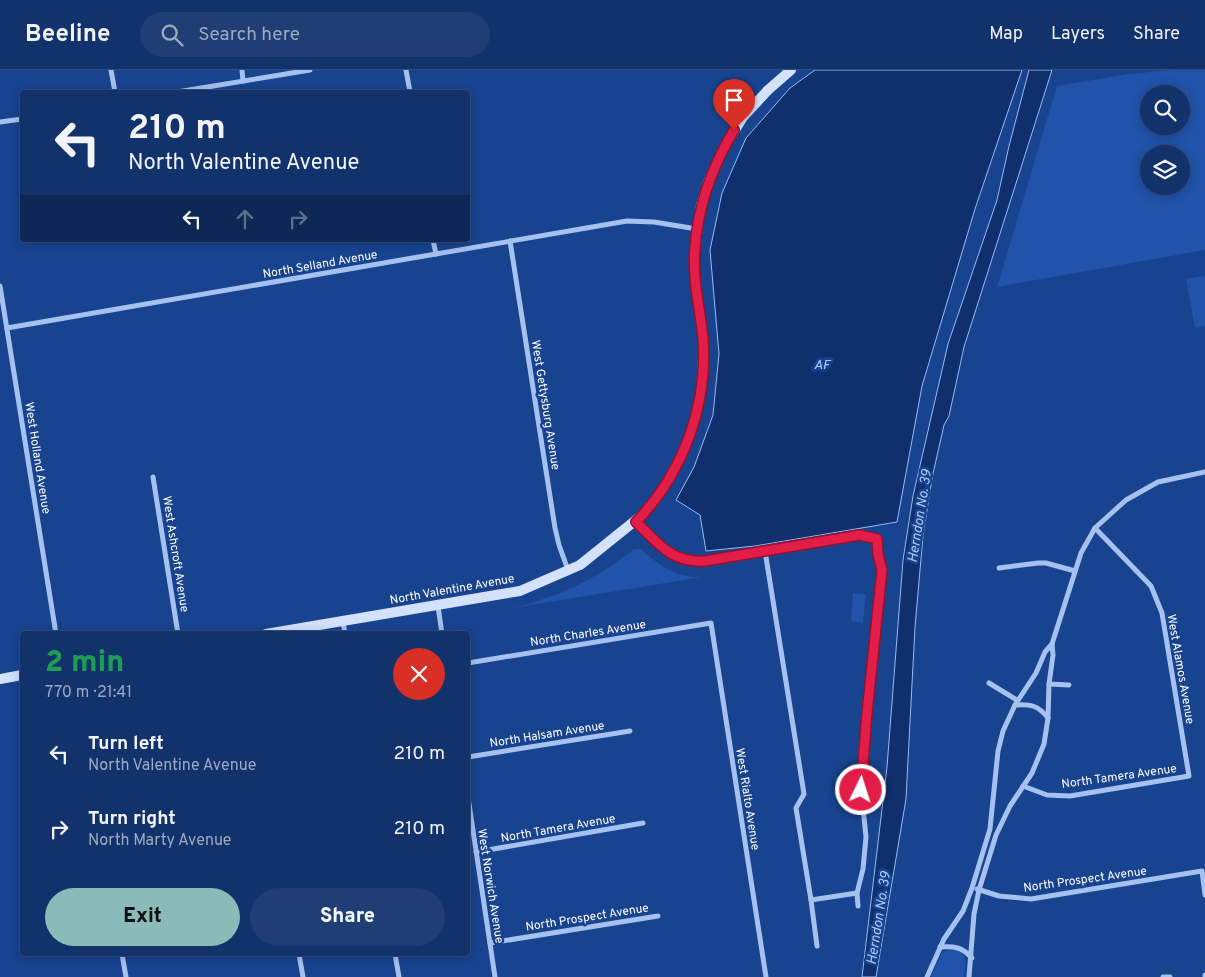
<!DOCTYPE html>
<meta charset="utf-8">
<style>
:root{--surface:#12326b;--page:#1f3e73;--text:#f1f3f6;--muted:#9caac1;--line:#314d7e;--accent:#8bbbb9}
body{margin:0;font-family:Overpass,sans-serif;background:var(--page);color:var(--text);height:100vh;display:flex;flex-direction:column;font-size:19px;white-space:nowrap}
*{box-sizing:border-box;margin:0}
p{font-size:16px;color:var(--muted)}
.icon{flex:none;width:28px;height:28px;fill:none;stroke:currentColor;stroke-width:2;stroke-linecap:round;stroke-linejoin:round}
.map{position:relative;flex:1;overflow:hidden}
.sheet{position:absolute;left:20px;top:561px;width:450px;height:325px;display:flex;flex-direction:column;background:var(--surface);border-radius:5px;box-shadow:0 2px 12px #0003,0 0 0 1px var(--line)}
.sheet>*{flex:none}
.top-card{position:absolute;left:20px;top:20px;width:450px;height:152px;border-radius:5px;box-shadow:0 2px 12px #0003,0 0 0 1px var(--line);background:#12326b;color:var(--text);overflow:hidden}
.controls{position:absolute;left:1140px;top:15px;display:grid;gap:10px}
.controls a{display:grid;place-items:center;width:50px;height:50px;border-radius:50%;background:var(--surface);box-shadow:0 2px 12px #0003,0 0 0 1px var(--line);font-size:25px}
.pin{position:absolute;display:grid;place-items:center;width:42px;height:42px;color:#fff;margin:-51px -21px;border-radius:50% 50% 50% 0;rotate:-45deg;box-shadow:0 0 5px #0007}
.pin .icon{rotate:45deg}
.me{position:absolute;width:55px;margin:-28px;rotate:4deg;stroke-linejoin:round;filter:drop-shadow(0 0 4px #0008)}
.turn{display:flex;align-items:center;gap:18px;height:105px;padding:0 25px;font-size:22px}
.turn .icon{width:65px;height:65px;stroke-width:2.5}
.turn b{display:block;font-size:35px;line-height:42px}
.lanes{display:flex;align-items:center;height:48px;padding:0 25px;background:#0003;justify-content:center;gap:25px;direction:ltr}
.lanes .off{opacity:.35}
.round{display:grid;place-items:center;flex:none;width:52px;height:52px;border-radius:26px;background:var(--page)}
.overview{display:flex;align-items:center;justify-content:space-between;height:85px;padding:0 25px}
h1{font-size:30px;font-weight:800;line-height:38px;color:#1e9e55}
.cta{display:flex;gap:10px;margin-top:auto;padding:10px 25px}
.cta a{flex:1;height:58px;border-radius:30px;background:var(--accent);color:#111;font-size:20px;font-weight:800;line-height:58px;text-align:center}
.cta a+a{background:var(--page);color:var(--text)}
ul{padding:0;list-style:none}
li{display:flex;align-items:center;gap:15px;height:75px;padding:0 25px}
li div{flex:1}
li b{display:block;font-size:19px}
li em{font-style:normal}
header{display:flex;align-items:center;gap:30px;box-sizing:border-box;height:70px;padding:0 25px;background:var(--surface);border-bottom:1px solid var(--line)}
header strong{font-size:24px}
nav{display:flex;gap:28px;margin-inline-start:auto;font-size:18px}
.search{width:350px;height:45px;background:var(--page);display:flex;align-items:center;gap:12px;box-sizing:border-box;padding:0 18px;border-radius:28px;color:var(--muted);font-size:19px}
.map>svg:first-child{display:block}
</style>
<header>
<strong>Beeline</strong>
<div class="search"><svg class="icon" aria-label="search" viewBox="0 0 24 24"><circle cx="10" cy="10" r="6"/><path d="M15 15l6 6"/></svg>Search here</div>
<nav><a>Map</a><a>Layers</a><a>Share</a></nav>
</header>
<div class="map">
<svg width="1205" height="907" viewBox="0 0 1205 907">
<rect width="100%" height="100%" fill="#18438f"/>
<g fill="#2053a9" fill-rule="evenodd">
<path d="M1172,0H1205V180L997,217L1057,16L1129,4ZM1149,24H1181V56H1149ZM1149,84H1181V116H1149Z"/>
<polygon points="1205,206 1205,256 1195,258 1186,209"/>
<path d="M634,479H641C660,496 675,508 702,507L513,538C558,527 597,509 634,479Z"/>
<polygon points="853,523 866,524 863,553 851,551"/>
<path d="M946,881C967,877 967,891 964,907H931L941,884Z"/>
</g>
<g fill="#10306d" stroke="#98bbf2">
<polygon points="815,0 1022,0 975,139 922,316 897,452 755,476 706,481 700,445 676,430 694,397 713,345 719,284 710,180 722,123 746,68 790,18"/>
<polygon points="1029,0 1052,0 964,277 949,346 944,355 932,408 923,466 915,557 906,729 876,907 862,907 887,697 903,490 913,426 948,274 997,130 1009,76"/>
</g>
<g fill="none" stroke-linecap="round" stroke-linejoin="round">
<g stroke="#a5c1ef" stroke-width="5">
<polyline points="111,0 115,22"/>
<polyline points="242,0 243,11"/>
<polyline points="406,0 410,22"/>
<polyline points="177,22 310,0"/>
<polyline points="0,52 22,49"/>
<polyline points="433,170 436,184"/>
<polyline points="510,171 555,458 559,475 568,500"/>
<polyline points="0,216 56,564"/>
<polyline points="7,258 627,151 654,152 697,159"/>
<polyline points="153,407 178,564"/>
<path d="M636,452L670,483C681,491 692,492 705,491L860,465L877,469L878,484L882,500L861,718L866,767L863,799L857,823L858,836"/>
<polyline points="765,481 804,724 796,738 811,830 857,823"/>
<polyline points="999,498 1038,493 1046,493 1075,501"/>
<polyline points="438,536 442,564"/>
<polyline points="343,551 345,564"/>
<polyline points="468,593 711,553 766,907"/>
<polyline points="989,613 1017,630"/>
<polyline points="1049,614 1069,615"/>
<path d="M1015,635C1030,634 1038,635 1048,648"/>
<polyline points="468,687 630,661"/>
<polyline points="1023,716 1047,725 1070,726 1189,706 1162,543 1151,516 1095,458"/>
<polyline points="468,727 495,907"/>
<polyline points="476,782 643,753"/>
<polyline points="977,819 999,826 1031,829 1202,801 1205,825"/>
<polyline points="811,830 817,876"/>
<polyline points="490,873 658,846"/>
<path d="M940,877C954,876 962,877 972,888"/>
<polyline points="122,884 126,907"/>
<polyline points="299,884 303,907"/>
<polyline points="395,884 399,907"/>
<polyline points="927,907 944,869 963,841 972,818 990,759 998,681 1003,661 1015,635 1036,603 1045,582 1052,574"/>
<polyline points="969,907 974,844 979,820 996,765 1010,736 1032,703 1044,674 1048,648 1049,614 1053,585 1052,574 1081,483 1095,458 1126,430 1158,412 1205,402"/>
<polyline points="1163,907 1170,907"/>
<polyline points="1205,907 1205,905"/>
</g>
<g stroke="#d3e1fb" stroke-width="10">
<polyline points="266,564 520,521 580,495 641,446 663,419 681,386 693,357 701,322 703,288 703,269 694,201 695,179 701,135 709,110 726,74 743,47 768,20 791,0"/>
<polyline points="0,609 22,605"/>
</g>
</g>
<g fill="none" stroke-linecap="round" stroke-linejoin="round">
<defs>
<path id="route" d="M734,60C712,97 698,134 695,178C692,208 700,238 703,268C708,336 683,403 636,452C659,474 671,493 705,491L860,465L877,469L878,484L882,500L867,643L861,720"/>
</defs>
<use href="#route" stroke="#92132f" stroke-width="12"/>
<use href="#route" stroke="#e11d48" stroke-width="9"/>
</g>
<g text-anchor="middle" stroke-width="5" stroke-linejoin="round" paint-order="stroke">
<g font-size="12" fill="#fff" stroke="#18438f">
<text transform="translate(320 194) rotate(-10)" y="4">North Selland Avenue</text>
<text transform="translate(546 335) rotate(81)" y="4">West Gettysburg Avenue</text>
<text transform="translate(38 388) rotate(81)" y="4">West Holland Avenue</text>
<text transform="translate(176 484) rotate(81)" y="4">West Ashcroft Avenue</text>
<text transform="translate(452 519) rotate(-10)" y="4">North Valentine Avenue</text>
<text transform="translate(588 563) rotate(-9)" y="4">North Charles Avenue</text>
<text transform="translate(1181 599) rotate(80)" y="4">West Alamos Avenue</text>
<text transform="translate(547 664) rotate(-9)" y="4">North Halsam Avenue</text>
<text transform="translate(1119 706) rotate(-8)" y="4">North Tamera Avenue</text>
<text transform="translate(748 729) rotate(81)" y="4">West Rialto Avenue</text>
<text transform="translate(558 758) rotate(-10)" y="4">North Tamera Avenue</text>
<text transform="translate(1085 809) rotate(-8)" y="4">North Prospect Avenue</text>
<text transform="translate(491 816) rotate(81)" y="4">West Norwich Avenue</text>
<text transform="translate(587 847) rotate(-9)" y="4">North Prospect Avenue</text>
</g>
<g font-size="14" font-style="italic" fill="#b1cbf6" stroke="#18438f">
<text x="822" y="299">AF</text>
<text transform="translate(919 446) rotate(-81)" y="5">Herndon No. 39</text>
<text transform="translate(878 848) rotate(-81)" y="5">Herndon No. 39</text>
</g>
</g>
</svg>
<div class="controls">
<a><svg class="icon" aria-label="search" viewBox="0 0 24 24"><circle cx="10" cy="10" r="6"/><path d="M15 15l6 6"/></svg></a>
<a><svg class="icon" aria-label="layers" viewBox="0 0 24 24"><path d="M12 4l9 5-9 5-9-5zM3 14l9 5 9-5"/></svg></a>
</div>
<div class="pin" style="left:734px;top:60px;background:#d93025"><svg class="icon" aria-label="arrive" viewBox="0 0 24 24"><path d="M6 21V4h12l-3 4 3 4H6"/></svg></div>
<svg class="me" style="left:861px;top:720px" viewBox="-20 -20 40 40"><circle r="17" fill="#e11d48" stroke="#fff" stroke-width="3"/><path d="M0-11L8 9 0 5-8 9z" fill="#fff"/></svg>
<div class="top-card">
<div class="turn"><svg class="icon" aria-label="left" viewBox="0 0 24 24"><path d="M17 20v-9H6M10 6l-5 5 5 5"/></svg><div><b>210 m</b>North Valentine Avenue</div></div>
<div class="lanes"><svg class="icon" aria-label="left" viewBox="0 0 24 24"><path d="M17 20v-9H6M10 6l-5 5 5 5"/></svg><svg class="icon off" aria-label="ahead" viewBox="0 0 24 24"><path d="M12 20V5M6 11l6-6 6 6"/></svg><svg class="icon off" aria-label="right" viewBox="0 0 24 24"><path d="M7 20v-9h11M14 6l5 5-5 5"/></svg></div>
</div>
<section class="sheet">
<div class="overview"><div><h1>2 min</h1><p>770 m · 21:41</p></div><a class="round" style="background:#d93025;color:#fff"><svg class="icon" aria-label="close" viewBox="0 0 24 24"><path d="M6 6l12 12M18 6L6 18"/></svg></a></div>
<ul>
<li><svg class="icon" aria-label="left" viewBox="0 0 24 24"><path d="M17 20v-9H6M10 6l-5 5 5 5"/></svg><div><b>Turn left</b><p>North Valentine Avenue</p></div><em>210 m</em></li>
<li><svg class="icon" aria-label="right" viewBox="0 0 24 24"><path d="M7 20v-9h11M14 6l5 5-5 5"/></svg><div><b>Turn right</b><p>North Marty Avenue</p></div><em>210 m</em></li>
</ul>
<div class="cta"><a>Exit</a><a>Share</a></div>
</section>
</div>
